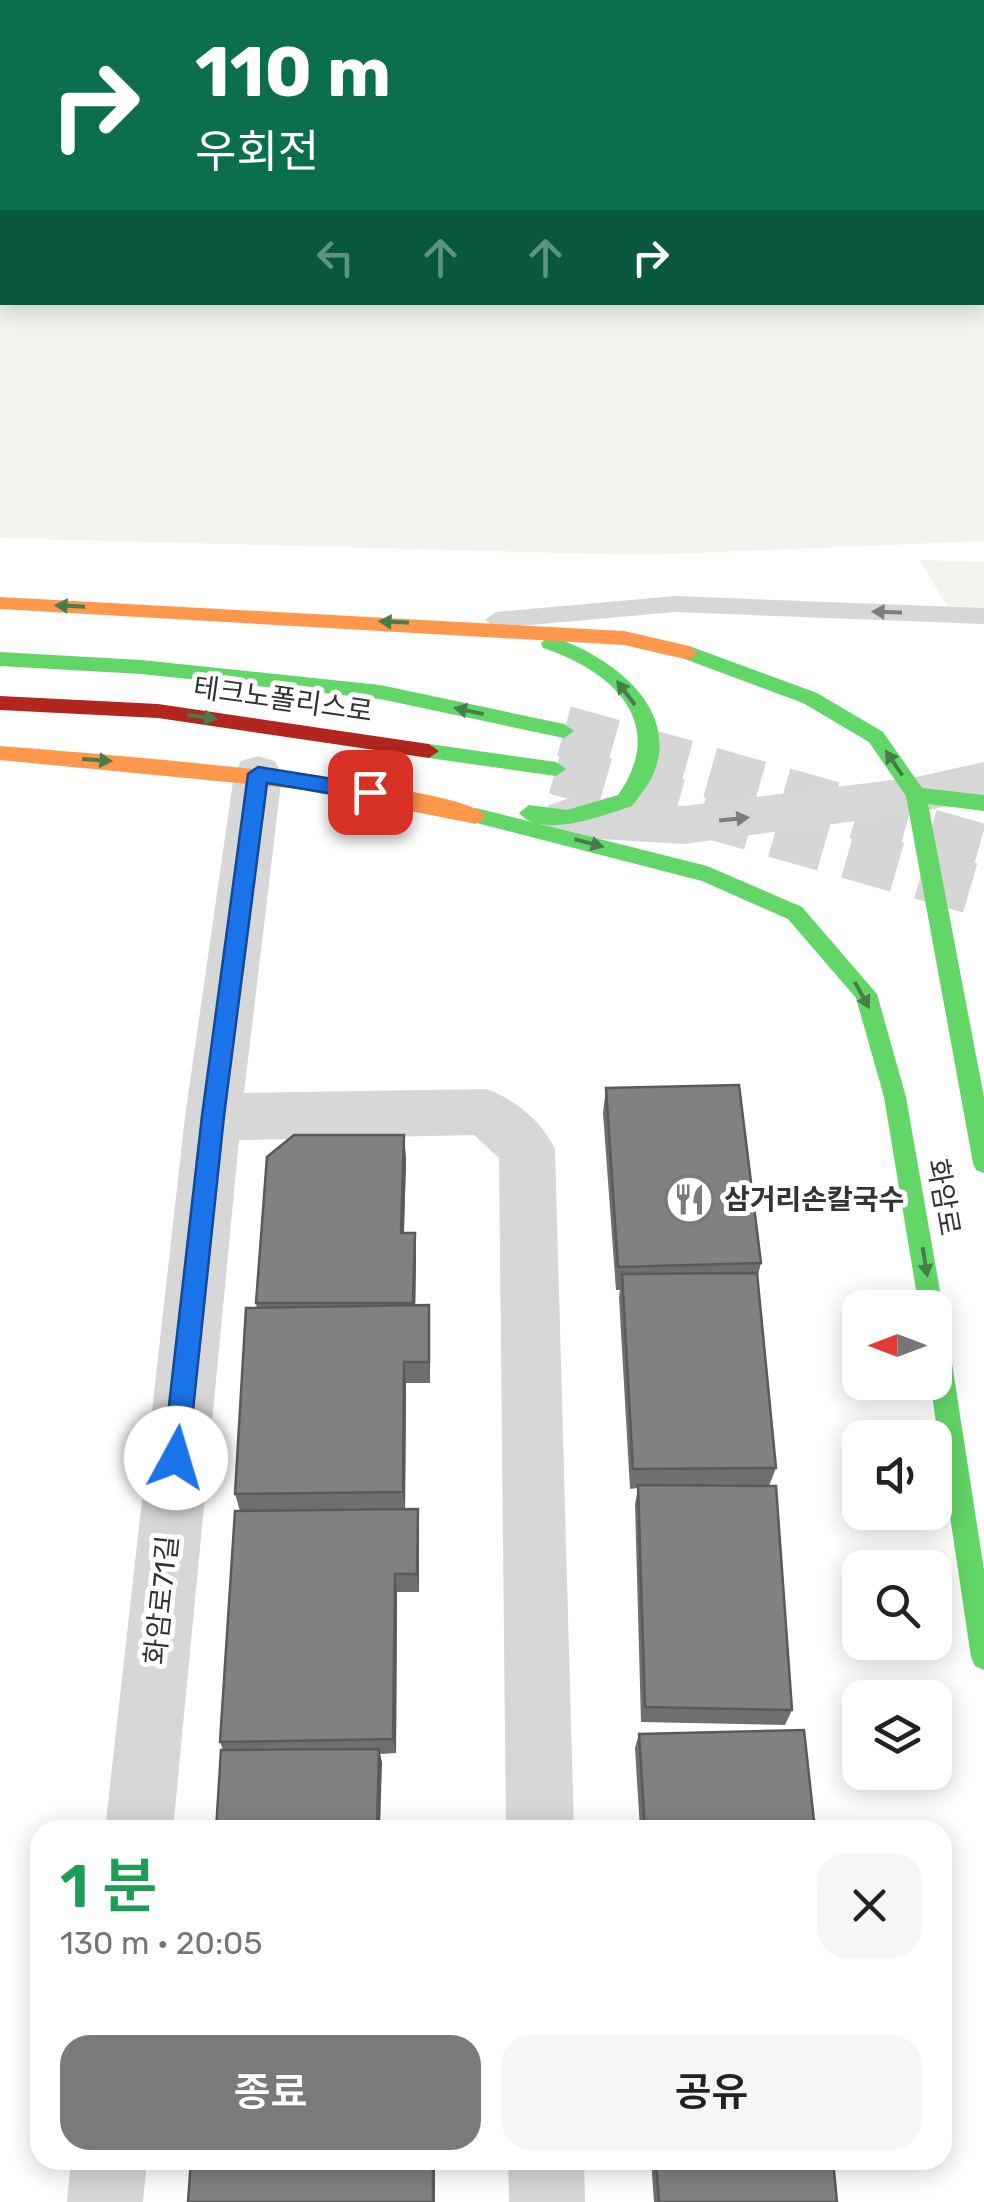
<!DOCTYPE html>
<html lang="ko">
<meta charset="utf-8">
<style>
:root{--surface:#fff;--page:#f6f6f6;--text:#222;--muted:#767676;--accent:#7a7a7a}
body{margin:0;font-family:Rubik,"Noto Sans KR",sans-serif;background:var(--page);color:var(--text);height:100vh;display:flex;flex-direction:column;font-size:38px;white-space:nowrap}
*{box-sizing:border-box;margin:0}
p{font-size:32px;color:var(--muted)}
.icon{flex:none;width:55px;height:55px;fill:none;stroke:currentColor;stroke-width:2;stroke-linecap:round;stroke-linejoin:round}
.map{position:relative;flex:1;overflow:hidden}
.details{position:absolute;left:30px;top:1820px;width:922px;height:350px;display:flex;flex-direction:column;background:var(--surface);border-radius:30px;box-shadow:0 5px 25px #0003}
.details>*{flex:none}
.guide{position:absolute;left:0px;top:0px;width:985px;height:305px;box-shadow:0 5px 25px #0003;background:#0b6e4f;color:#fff;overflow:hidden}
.needle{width:65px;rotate:270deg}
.buttons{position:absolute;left:842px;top:1290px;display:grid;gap:20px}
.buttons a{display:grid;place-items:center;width:110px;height:110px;border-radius:20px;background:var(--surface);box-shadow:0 5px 25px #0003;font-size:50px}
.pin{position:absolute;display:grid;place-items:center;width:85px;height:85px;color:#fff;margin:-42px;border-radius:20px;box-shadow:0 5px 15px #0006}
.me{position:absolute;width:110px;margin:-55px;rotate:6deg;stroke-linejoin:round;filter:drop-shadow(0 0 8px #0008)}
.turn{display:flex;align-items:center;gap:35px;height:210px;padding:0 30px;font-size:45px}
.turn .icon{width:130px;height:130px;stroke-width:2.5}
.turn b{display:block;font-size:70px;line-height:85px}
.lanes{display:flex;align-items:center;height:95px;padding:0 30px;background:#0003;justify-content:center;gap:50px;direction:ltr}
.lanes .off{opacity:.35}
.round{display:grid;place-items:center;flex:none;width:105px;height:105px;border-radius:30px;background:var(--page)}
.headline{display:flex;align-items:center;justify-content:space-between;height:170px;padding:0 30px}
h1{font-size:60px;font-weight:600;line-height:75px;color:#1e9e55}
.cta{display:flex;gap:20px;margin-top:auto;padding:20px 30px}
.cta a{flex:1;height:115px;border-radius:30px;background:var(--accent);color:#fff;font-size:40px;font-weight:600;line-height:115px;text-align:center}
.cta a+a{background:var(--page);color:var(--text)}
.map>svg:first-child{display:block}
</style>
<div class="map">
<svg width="984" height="2202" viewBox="0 0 984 2202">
<rect width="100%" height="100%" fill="#fff"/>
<g fill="#f1f5ed" fill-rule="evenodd">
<path d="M0,0H984V541L645,555L0,538ZM2,2H982V302H2Z"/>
<polygon points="920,560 984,562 984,620 954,619"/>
</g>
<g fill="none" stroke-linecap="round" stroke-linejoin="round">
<g stroke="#d6d6d6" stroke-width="51" stroke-dasharray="51 25" stroke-linecap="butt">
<polyline points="564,731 984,850"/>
<polyline points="556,769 984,892"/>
</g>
<polygon fill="#d7d7d7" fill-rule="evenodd" points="675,596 984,608 984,624 675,612 496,628 485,620 496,612"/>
<g fill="#d7d7d7" fill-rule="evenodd">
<path d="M258,756L275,761L282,774L244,1093L486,1089C515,1099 542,1122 555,1149L574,1830H506L499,1158L474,1135L239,1140L173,1830H105L185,1117L234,774L241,761Z"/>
<polygon points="984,762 984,798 916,813 684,844 567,837 549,831 542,818 549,805 567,799 684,806 916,777"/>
<polygon points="71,2160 147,2160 143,2202 67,2202"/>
<polygon points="508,2160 584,2160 585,2202 509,2202"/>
</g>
<g fill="#63d668" fill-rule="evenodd">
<path d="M550,636C602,652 677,701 656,767C652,781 641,794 632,806C604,815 542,840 519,813L529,805L567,810L618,795C669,723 613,671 543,648L541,643Z"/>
<polygon points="689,646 817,693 883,732 922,788 984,795 984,811 928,804 984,1097 984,1173 976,1170 973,1163 906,796 869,742 803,703 682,658 680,653"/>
<polygon points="0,652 141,660 380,685 564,724 574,731 564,738 380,699 141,674 0,666"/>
<polygon points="429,744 556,762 566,769 556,776 429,758 419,751"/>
<polygon points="476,808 707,866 802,907 877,994 906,1097 943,1308 940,1316 935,1317 935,1308 919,1308 884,1097 856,998 788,919 702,881 469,821 466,816 469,811"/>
<polygon points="935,1320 944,1323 947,1331 984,1570 984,1670 975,1666 971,1657 930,1382 935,1382"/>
</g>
<g fill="#ff974d" fill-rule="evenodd">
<polygon points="0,597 624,631 689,646 698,653 689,660 624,645 0,609"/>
<path d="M0,746C65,751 460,781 486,816L476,824L299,789L0,760Z"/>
</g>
<polygon fill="#b3261e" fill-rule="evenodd" points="0,696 158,704 429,744 439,751 429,758 158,718 0,710"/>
</g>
<g fill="#6f6f6f">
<polygon points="606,1088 761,1263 757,1279 776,1468 769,1486 792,1710 785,1725 641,1722 635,1504 638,1488 630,1489 619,1297 620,1290 616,1290 603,1113"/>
<polygon points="404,1135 406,1160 404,1233 416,1256 415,1306 430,1328 430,1383 406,1383 405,1509 419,1528 419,1592 397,1592 396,1753 380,1754 382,1763 223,1750 220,1742 240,1511 235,1494 257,1308 256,1303"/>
<polygon points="639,1734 815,1830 640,1830 635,1748"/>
<polygon points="460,2160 460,2168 435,2168 435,2202 188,2202"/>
<polygon points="651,2160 833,2160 837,2202 654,2202"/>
</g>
<g fill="#5a5a5a">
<polygon points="404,1135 406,1160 403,1256 401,1233"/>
<polygon points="415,1233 416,1256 415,1325 413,1303"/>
<polygon points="429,1305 430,1328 430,1383 429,1362"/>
<polygon points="404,1362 406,1383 405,1511 403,1492"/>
<polygon points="418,1509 419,1528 419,1592 417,1574"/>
<polygon points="395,1574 397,1592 396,1753 393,1739"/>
<polygon points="379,1749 382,1763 380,1830 377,1830"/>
<polygon points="433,2164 435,2168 435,2202 433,2202"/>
</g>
<g fill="#818181" stroke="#5a5a5a" stroke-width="2.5">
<polygon points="739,1085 761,1263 618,1267 606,1088"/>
<polygon points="294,1135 404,1135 401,1233 415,1233 413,1303 256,1303 267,1157"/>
<polygon points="757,1273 776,1468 633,1469 622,1274"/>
<polygon points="429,1305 429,1362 404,1362 403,1492 235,1494 246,1308"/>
<polygon points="638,1485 776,1486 792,1710 645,1707"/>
<polygon points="418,1509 417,1574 395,1574 393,1739 220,1742 235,1511"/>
<polygon points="804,1730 815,1830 645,1830 639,1734"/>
<polygon points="379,1749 377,1830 216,1830 221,1750"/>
<polygon points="191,2160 459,2160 459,2164 433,2164 433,2202 188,2202"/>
<polygon points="656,2160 833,2160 837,2202 659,2202"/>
</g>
<defs><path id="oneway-solid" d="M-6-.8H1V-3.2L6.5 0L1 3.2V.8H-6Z" transform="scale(2.5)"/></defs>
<g fill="#497c4b">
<use href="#oneway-solid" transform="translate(70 606) rotate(-177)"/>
<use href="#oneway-solid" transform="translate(394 622) rotate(-177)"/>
<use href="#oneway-solid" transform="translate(626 693) rotate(-127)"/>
<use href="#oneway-solid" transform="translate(469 711) rotate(-168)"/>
<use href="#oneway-solid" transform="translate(202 717) rotate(8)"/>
<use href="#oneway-solid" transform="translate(97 760) rotate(4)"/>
<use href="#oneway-solid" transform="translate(894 763) rotate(-124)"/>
<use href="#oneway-solid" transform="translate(589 843) rotate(15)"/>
<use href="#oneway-solid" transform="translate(862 995) rotate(61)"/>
<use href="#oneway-solid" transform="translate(925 1262) rotate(81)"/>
</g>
<g fill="#7d7d7d">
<use href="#oneway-solid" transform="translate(887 612) rotate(-178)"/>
<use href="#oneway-solid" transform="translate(734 819) rotate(-6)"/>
</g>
<polygon fill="#1a73e8" stroke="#114b97" stroke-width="2.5" points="258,767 370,785 380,792 370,800 267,783 224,1116 188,1458 185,1466 176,1470 166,1466 163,1458 202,1116 248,774"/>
<defs>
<symbol id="restaurant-ring" viewBox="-11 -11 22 22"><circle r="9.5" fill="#fff" stroke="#7a7a7a" stroke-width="1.5"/><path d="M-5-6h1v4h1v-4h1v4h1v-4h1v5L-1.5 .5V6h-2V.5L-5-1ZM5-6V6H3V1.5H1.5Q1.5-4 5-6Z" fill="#7a7a7a"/></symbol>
</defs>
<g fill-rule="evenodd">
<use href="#restaurant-ring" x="662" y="1172" width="55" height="55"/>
</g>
<g text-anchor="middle" stroke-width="10" stroke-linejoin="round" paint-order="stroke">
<g font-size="28" fill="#333" stroke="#fff">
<text transform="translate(283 699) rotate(8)" y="10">테크노폴리스로</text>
<text transform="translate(944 1197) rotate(80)" y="10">화암로</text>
<text transform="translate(161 1600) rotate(-84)" y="10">화암로71길</text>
</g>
<g font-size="28" font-weight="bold" fill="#333" stroke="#fff" text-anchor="start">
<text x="724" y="1209">삼거리손칼국수</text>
</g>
</g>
</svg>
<div class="buttons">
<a><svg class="needle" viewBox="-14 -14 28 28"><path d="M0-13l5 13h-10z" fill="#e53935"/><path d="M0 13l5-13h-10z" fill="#767676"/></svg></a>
<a><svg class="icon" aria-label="sound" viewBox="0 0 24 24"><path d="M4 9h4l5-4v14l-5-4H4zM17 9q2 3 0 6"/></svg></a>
<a><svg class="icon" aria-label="search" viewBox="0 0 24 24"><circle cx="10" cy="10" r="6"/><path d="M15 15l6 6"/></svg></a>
<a><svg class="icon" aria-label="layers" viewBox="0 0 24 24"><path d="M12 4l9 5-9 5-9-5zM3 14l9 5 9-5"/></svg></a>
</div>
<div class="pin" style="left:370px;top:792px;background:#d93025"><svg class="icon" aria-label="arrive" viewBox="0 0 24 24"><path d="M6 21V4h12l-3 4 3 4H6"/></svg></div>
<svg class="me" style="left:176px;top:1458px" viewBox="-20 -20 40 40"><circle r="19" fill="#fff"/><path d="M0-13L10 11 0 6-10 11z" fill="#1a73e8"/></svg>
<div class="guide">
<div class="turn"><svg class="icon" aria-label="right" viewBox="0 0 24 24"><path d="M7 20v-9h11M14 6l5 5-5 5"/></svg><div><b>110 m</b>우회전</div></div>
<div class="lanes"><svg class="icon off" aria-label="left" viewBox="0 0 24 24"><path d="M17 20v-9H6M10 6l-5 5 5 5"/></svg><svg class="icon off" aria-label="ahead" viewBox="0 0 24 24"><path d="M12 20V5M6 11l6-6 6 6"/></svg><svg class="icon off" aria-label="ahead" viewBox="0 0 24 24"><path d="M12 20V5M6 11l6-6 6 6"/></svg><svg class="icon" aria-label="right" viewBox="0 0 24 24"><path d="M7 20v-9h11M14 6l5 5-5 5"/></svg></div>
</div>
<section class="details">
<div class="headline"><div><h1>1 분</h1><p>130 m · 20:05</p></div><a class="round"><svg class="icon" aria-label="close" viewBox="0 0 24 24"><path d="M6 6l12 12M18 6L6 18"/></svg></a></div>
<div class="cta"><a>종료</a><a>공유</a></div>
</section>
</div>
